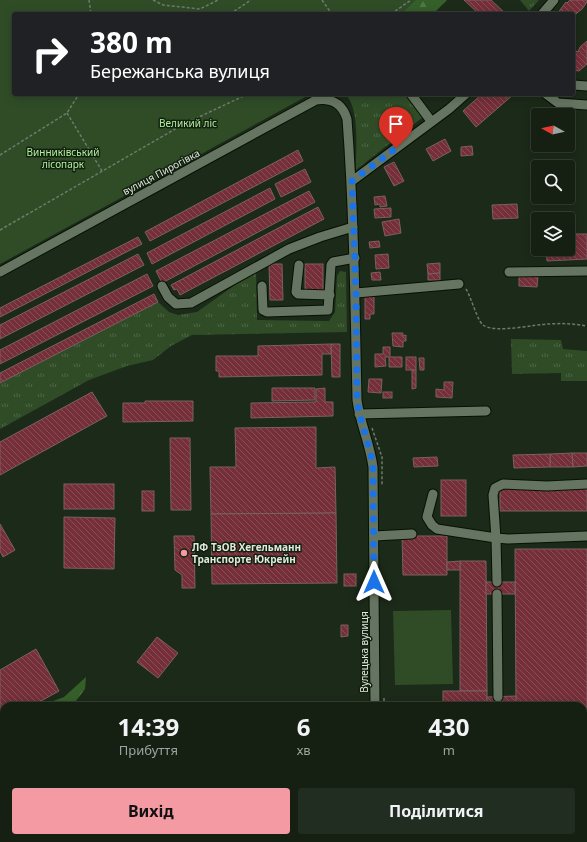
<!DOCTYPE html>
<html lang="uk">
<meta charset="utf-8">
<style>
:root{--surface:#152013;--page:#222d21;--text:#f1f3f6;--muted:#9da3a0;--line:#343e33;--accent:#f49aa3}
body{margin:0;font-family:"Noto Sans",sans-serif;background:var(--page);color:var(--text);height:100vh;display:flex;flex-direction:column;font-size:15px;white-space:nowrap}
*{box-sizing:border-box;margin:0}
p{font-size:13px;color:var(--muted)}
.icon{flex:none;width:22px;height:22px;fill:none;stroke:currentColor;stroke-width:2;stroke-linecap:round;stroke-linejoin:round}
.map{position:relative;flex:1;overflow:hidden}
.sheet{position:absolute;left:0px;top:702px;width:587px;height:140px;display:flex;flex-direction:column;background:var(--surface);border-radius:12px 12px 0 0;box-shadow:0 2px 10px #0003,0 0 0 1px var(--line)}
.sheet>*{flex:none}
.guide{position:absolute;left:12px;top:12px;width:563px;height:84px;border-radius:4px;box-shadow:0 2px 10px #0003,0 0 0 1px var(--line);background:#202124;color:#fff;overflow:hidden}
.needle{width:26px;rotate:278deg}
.tools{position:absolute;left:531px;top:108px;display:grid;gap:8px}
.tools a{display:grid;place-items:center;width:44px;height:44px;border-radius:4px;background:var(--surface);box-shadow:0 2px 10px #0003,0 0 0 1px var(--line);font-size:20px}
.pin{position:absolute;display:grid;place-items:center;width:34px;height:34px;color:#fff;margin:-41px -17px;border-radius:50% 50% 50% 0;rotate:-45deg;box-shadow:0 0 4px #0007}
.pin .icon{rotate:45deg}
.me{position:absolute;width:44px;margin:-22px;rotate:0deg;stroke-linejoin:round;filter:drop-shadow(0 0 3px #0008)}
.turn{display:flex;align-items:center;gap:14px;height:84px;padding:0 12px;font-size:18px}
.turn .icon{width:52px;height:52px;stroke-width:2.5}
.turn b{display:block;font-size:28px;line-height:34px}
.eta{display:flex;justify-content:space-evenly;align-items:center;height:68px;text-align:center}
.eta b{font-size:24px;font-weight:700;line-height:28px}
.cta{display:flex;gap:8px;margin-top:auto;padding:8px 12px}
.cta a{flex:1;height:46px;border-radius:4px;background:var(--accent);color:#111;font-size:16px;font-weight:700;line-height:46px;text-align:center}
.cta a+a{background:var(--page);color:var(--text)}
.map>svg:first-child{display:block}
</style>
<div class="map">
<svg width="587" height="842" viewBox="0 0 587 842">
<defs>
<pattern id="grass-tufts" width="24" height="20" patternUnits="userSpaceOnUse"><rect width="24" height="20" fill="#2f4c27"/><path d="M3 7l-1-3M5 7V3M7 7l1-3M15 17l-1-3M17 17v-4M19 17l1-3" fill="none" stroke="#4d6646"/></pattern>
<pattern id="forest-firs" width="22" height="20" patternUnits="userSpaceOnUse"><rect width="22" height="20" fill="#355f28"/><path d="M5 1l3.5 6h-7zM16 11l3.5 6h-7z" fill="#527647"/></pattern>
<pattern id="building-back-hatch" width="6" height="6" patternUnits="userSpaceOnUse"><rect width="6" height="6" fill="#742f39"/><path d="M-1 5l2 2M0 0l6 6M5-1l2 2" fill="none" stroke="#884d55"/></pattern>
</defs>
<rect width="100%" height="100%" fill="#1c2a19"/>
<g fill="url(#grass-tufts)">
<polygon points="520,0 539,0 529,11"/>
<path d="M345,94H406L423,117L356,170C356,150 360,107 345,94Z"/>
<polygon points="256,270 257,320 329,321 335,312 337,276 340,271 346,272 347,332 192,335 171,346 153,360 127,366 89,380 0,429 0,383 158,302 169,312 178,315 197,312"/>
<polygon points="511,339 561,340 563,349 587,351 587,381 561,381 561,373 512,374"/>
</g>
<g fill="url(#forest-firs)">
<polygon points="352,0 447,0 433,14 326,14"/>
<polygon points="86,677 85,689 72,706 40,706 64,697"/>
<polygon points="4,723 4,762 0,765 0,725"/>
</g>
<g fill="#2f4c27">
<polygon points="0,0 416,0 401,14 14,14 14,94 306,94 307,96 0,264"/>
<polygon points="451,610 453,684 395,685 393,611"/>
</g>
<g fill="url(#building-back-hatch)" stroke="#7b6062">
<polygon points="464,0 491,0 506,14 479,14"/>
<polygon points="570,0 587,0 587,2 582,9 573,16 573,14 557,14 566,2 567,3"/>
<polygon points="587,41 587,64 579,71 573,70 573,54 577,51 578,52 580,47"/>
<polygon points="482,94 514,94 476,127 463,111"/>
<polygon points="445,139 451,151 433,161 426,149"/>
<polygon points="472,146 473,155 461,156 461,147"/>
<polygon points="298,150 303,161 150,241 145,232"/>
<polygon points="394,162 404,181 394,186 384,167"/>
<polygon points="305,169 311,182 281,197 275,184"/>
<polygon points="270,188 275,199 152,264 147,253"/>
<polygon points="309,191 315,202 162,283 156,271"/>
<polygon points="385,196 387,206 380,207 380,204 375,205 374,197"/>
<polygon points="517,204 518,218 493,219 492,205"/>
<polygon points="318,207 324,219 180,295 177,289 174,290 171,285"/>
<polygon points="391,208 391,217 375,218 374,209"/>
<polygon points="399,219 401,233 385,236 382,222"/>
<polygon points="568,234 587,234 587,259 547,261 546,249 568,249"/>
<polygon points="138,237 142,244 0,317 0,308"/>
<polygon points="379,241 380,247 370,248 369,242"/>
<polygon points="138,254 144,265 0,339 0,325"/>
<polygon points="388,254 389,268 376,269 375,255"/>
<polygon points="440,263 440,273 428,274 427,264"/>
<polygon points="269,264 282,264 283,300 270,300"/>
<rect x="305" y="264" width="18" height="26"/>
<polygon points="380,272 381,280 372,280 371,273"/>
<polygon points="440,273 440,280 428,280 428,274"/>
<polygon points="147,274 153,286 0,364 0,350"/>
<polygon points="519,275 538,275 537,287 519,286"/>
<polygon points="154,294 158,302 0,383 0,373"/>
<polygon points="365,296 374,296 374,314 370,314 370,319 365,319"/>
<polygon points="392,333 403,333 403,336 406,335 406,341 403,341 403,347 393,346"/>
<polygon points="331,344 340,344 340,377 332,377"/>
<polygon points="331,344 331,354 322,354 322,375 219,377 219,371 216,371 216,356 258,356 258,346"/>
<polygon points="383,347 390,347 390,357 402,357 402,367 389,367 389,357 385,357 386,366 375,367 375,354 383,354"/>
<rect x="406" y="357" width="10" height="13"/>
<polygon points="419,358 424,358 424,370 420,370"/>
<polygon points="412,370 416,370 416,388 412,389"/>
<polygon points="369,379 382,379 381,393 368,392"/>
<polygon points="444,382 453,382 452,398 436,397 436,389 444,390"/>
<polygon points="272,388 315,388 315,400 272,401"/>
<polygon points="325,388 325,402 333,402 333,416 251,418 251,403 316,402 316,389"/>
<polygon points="92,392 107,416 0,475 0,442"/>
<rect x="383" y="392" width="9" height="6"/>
<polygon points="145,401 193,401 193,421 123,422 123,403 145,403"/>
<polygon points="316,427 316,468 335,467 336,513 211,514 210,467 236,467 235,428"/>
<polygon points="170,438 190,438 191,510 171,510"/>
<polygon points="572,453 587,453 587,466 573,467"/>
<polygon points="572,453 573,467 550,467 550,454"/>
<polygon points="550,454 550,467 514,468 513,455"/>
<polygon points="437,457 438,466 414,467 413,458"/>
<rect x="441" y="480" width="25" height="36"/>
<rect x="64" y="484" width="50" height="25"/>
<polygon points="587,487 587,511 500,511 500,488"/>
<rect x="142" y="491" width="12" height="20"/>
<polygon points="336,513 337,583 212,584 211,514"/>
<polygon points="64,517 115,518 114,569 64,568"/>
<polygon points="0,524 15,550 3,557 0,551"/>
<polygon points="174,536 194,536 195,588 182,588 182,575 175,570"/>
<polygon points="402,536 447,536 447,575 403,575"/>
<polygon points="515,549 587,549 587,726 583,726 583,706 516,706"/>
<polygon points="460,561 486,561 487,691 460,691"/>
<polygon points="460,561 460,570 447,570 447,562"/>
<rect x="344" y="574" width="12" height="12"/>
<rect x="486" y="582" width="29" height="12"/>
<polygon points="341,625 348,625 348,636 341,637"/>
<polygon points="157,637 178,653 158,678 137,662"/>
<polygon points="36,649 59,691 32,706 4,706 4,722 0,725 0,670"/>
<rect x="443" y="691" width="44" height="15"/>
<polygon points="516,696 516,706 487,706 487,697"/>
<rect x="583" y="779" width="4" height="13"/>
<rect x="583" y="819" width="4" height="12"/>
<polygon points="49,838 63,838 64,842 46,842 45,839"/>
<polygon points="362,838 372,838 373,842 363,842"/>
<polygon points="372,838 382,838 383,842 373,842"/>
<rect x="572" y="838" width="7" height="4"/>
</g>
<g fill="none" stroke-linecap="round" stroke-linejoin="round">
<polyline stroke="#394737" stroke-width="9" stroke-dasharray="9 4.5" stroke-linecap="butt" points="498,697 498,706"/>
<defs>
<g id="minor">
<polyline points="542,14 554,0"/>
<polyline points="573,85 587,86"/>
<polyline points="411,94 431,121"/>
<polyline points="546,94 558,103 587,105"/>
<polyline points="352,181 449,109 466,94"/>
<polyline points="299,265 296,292 298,294 330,295"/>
<path d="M0,272L316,100C332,98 342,103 347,119C354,213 355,306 357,400C360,423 370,444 373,467L375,706"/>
<polyline points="509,272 587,271"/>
<polyline points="162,286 168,297 176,304 191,303 289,249 320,237 353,227"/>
<polyline points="262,286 263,310 267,312 328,310 331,265 333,262 355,258"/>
<polyline points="356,293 459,284"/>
<polyline points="359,414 486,411"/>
<polyline points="587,484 547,486 503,484 495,488 493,495 496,538 508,539 587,536"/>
<polyline points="433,494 427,517 432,525 437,529 496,538 497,582"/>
<polyline points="374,536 412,534"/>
<polyline points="497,594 498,697"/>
<polyline points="583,755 587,755"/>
<polyline points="583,804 587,804"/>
<polyline points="395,838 396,842"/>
</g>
</defs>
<use href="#minor" stroke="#061204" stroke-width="11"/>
<g stroke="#6e7a6c" stroke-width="1.5" stroke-dasharray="3 2" stroke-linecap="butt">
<polyline points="89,0 91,14"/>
<polyline points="153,0 163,5 200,9 218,0"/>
<polyline points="322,0 329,10 329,14"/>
<polyline points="230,14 251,0"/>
<polyline points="391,14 411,0"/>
<polyline points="67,113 102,171"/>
<polyline points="0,155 67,113 79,94"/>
<polyline points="0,230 184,124 248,94"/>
<path d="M466,289C471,297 478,322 483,325C496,334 534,324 550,324C563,323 575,324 587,326"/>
<polyline points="372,428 382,457 382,486"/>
<polyline points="384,698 384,706"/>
<polyline points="386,838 387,842"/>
<polyline points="405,838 405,842"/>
</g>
<use href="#minor" stroke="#667561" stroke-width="9"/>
</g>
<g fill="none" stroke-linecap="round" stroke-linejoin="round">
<path stroke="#1a73e8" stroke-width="7" stroke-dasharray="0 12.6" d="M374,582L373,467C370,444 360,423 357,400L356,293L352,181L396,148"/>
</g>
<circle fill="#f49aa3" stroke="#132010" stroke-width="1.5" cx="184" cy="553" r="4"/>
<g text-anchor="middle" stroke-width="3" stroke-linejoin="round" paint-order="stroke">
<g font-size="10" fill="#aeef9d" stroke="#132010">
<text x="188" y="127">Великий ліс</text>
<text x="63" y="156">Винниківський<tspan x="63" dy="12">лісопарк</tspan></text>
</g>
<g font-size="10" fill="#e0e9de" stroke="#132010">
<text transform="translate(161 172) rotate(-28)" y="4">вулиця Пирогівка</text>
<text transform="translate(364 652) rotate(-90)" y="4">Вулецька вулиця</text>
</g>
<g font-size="10" font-weight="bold" fill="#e0e9de" stroke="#132010" text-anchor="start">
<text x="192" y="551">ЛФ ТзОВ Хегельманн<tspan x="192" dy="12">Транспорте Юкрейн</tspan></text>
</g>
</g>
</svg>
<div class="tools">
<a><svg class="needle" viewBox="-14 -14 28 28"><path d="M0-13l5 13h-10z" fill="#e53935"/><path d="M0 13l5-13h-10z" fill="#9da3a0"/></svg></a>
<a><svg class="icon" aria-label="search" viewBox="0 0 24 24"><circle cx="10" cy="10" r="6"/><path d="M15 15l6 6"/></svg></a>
<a><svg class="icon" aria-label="layers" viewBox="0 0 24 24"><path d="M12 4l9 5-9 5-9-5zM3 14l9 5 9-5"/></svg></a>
</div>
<div class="pin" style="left:396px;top:148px;background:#d93025"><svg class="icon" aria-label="arrive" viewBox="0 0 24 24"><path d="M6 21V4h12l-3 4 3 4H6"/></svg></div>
<svg class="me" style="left:374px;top:582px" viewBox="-20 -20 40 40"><path d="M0-17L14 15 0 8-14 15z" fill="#1a73e8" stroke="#fff" stroke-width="4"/></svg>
<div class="guide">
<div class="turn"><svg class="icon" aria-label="right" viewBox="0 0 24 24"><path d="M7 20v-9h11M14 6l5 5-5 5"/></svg><div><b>380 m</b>Бережанська вулиця</div></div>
</div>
<section class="sheet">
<div class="eta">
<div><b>14:39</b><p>Прибуття</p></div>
<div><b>6</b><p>хв</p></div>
<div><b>430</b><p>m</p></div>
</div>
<div class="cta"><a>Вихід</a><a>Поділитися</a></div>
</section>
</div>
